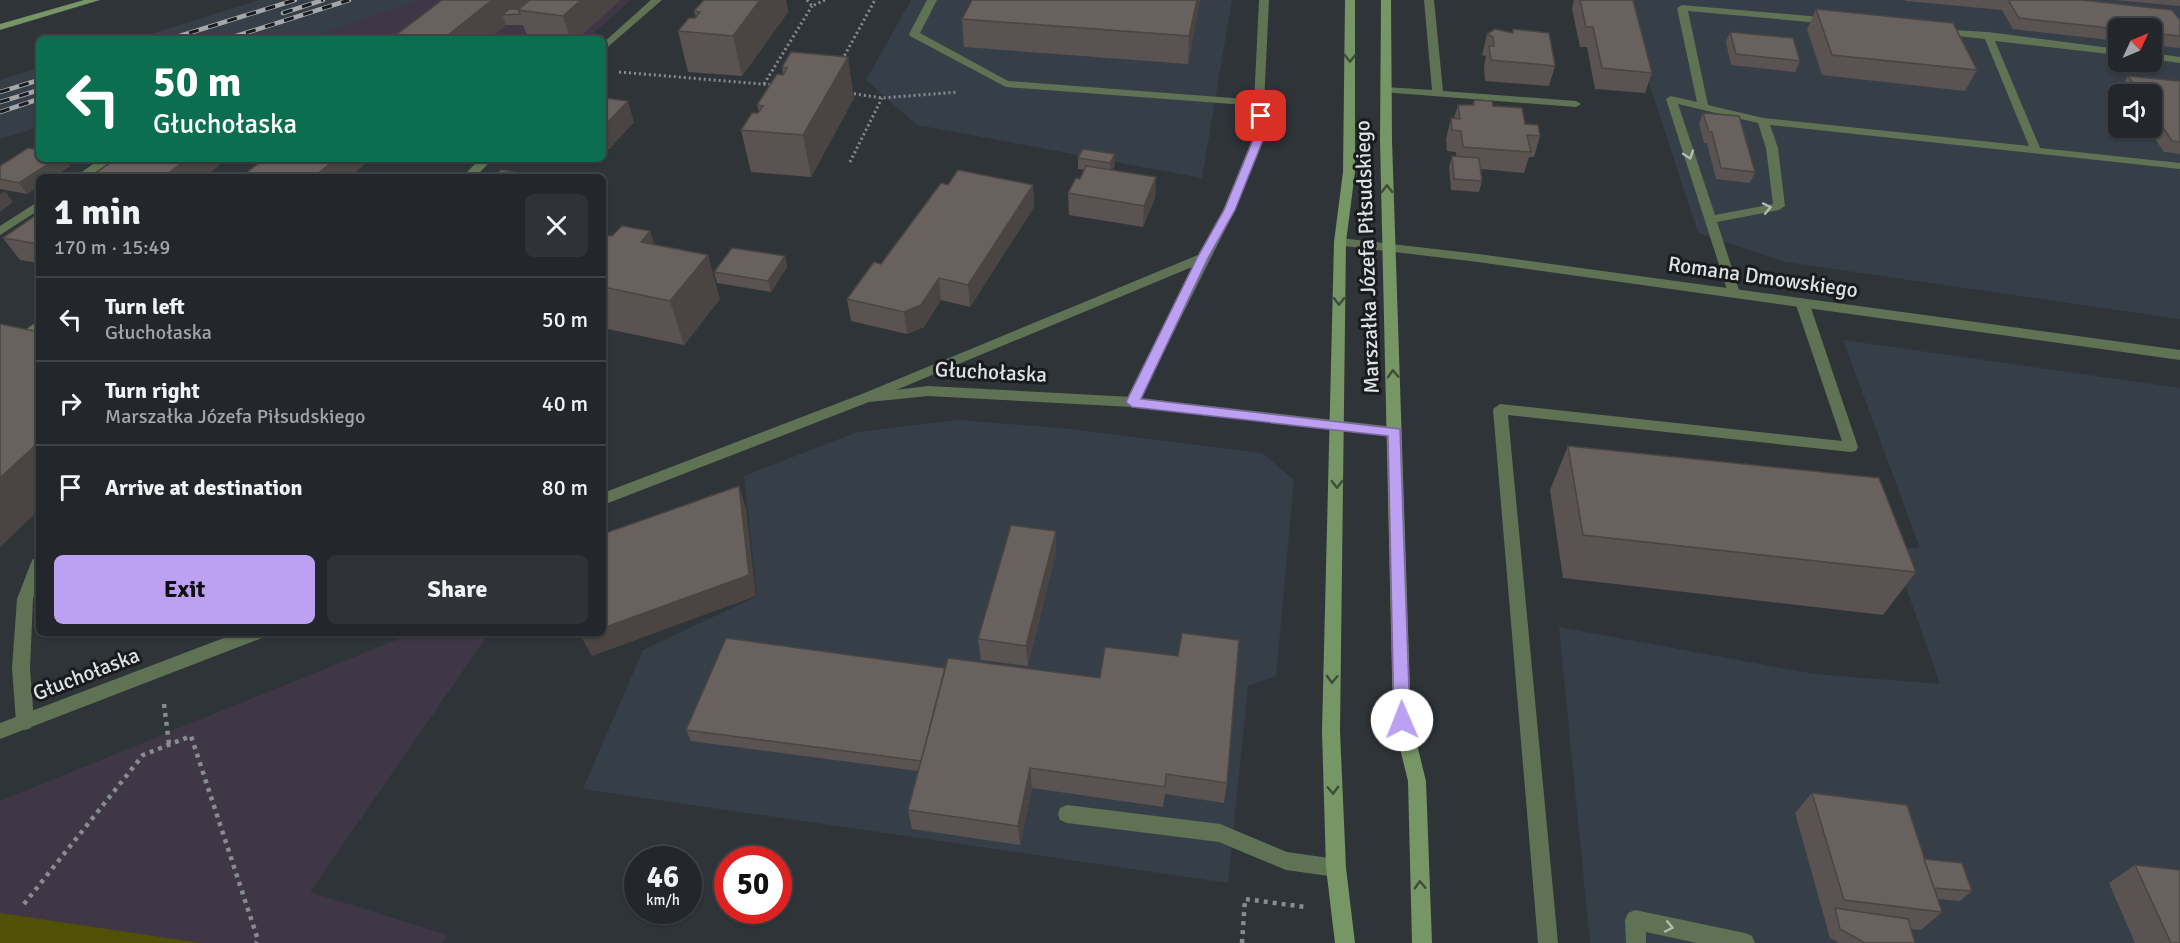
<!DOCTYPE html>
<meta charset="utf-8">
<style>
:root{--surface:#23272b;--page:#2f3337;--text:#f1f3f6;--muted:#a3a5a9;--line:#404447;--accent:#bca0f2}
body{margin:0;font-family:Signika,sans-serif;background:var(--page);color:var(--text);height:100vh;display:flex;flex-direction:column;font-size:22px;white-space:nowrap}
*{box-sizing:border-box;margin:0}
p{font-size:20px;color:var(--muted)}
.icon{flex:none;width:33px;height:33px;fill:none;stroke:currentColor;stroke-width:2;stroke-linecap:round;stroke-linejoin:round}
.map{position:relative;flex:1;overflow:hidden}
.side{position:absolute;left:36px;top:174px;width:570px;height:462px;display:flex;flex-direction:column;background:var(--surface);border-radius:9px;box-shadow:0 2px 4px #0004,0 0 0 2px var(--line)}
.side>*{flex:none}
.banner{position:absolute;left:36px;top:36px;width:570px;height:126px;border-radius:9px;box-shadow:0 2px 4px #0004,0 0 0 2px var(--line);background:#0b6e4f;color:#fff;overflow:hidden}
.needle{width:39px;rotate:46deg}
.fabs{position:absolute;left:2108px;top:18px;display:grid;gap:12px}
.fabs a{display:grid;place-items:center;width:54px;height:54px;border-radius:9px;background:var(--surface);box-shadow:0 2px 4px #0004,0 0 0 2px var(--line);font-size:30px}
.speed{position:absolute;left:624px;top:846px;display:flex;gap:12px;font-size:30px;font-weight:700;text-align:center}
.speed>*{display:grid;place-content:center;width:78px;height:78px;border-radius:50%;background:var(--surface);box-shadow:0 2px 4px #0004,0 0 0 2px var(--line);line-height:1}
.speed small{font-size:15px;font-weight:400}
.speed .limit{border:9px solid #d22;background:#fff;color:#111}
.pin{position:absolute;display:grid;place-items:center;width:51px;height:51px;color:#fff;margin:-26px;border-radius:12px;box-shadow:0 3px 9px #0006}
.me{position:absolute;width:66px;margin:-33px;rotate:359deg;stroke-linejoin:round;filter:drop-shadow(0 0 4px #0008)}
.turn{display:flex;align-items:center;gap:21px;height:126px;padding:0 18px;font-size:27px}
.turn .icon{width:78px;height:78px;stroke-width:2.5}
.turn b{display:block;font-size:42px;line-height:51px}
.round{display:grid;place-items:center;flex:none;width:63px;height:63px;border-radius:9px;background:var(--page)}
.overview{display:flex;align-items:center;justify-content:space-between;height:102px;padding:0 18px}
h1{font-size:36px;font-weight:700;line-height:45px}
.primary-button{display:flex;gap:12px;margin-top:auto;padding:12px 18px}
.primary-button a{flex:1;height:69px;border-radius:9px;background:var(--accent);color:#111;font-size:24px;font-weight:700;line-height:69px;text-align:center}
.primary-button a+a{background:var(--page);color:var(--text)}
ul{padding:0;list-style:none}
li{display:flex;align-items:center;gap:18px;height:84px;padding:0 18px;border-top:2px solid var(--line)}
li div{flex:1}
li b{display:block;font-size:22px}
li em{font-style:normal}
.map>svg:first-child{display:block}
</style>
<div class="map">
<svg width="2180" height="943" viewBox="0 0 2180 943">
<rect width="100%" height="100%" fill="#2f3439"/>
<g fill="#363e48" fill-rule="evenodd">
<polygon points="260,0 421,0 307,39 134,39"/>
<polygon points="911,0 1232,0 1202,178 917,125 866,80"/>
<path d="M1622,0H2180V319L1785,262L1698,233ZM2118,28H2151V62H2118ZM2118,94H2151V128H2118Z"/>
<polygon points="39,68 39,127 0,139 0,80"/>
<polygon points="1843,340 2180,388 2180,943 1590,943 1559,627 1814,674 1940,684 1892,547 1920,548"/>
<polygon points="958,420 1071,429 1262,453 1294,480 1276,676 1248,686 1228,883 583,789 643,650 757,596 744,476 857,432"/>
</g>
<g fill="#403746">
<polygon points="421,0 631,0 587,39 307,39"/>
<polygon points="413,633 489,633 310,892 447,935 443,943 0,943 0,801"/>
</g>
<polygon fill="#505105" points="0,913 200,943 0,943"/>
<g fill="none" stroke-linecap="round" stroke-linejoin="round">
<g stroke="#888c90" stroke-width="3" stroke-dasharray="2 3" stroke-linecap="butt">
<polyline points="807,0 812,6 825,0"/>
<polyline points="842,60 875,0"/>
<polyline points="619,72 773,85"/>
<polyline points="764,84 812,6"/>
<polyline points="849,93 882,98 958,92"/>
<polyline points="850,162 882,98"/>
</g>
<g stroke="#888c90" stroke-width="4.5" stroke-dasharray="4 5" stroke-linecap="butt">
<polyline points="164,704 169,744"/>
<polyline points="24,904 143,755 191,736 258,940 256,943"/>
<polyline points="1242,943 1245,899 1305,907"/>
</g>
<g fill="#5f7354" fill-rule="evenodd">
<polygon points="927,0 937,0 920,33 1008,81 1259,100 1264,103 1259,106 1006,87 910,36 909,34"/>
<polygon points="1424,0 1434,0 1443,91 1576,101 1581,104 1576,107 1382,92 1382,88 1386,87 1432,90"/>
<path d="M1682,5L1832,18L1837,21L1832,24L1688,11L1708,105L1763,118L2029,146L1985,39L1939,34L1935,33V29L1988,32L2118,49V55L1995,41L2040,148L2180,163V169L1770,125L1778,148L1785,206L1779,210L1717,222L1740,293L1734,297L1729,296L1666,99L1671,96L1697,102L1677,8ZM1678,104L1758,123L1766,148L1773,204L1715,215Z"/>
<polygon points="2151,53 2180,57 2180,63 2151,59"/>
<polygon points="100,159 111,161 89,177 75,177"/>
<polygon points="39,201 39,210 0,235 0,226"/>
<polygon points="1802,298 1809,302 1858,447 1856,451 1851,452 1508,415 1558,943 1538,943 1493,409 1500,404 1842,441 1795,302"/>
<polygon points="39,320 39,331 33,336 23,336 21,333"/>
<polygon points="1067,805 1220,824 1287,852 1336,859 1343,861 1346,868 1343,875 1336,877 1286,870 1219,842 1067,823 1060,820 1058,814 1060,808"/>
<polygon points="1635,910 1745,933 1752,936 1755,943 1697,943 1646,932 1646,943 1626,943 1625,920 1628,913"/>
</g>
<g fill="#5f7354" fill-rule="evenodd">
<polygon points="651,0 662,0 603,51 603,43"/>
<polygon points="1259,0 1269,0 1264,103 1268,130 1235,210 1137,405 1127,405 1125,402 1192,267 872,400 862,400 860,397 862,394 1198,255 1223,210 1256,130 1254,103"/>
<polygon points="480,159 493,159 475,177 462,177"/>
<polygon points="1340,238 1478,254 2180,350 2180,360 1478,262 1336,245 1334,242"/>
<polygon points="39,557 39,584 33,599 30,668 34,722 31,728 25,730 19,728 16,722 12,668 17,599 31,563 33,559"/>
</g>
<g fill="#5f7354" fill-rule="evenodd">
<polygon points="928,386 1132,397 1395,427 1402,432 1395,437 1132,407 928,396 869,402 603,505 603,493 862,394"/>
<polygon points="237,633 264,633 262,638 0,739 0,723"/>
</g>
<g fill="#769665" fill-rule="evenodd">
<polygon points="84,0 100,0 0,30 0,24"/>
<polygon points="1345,0 1355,0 1355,172 1346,242 1340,731 1346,868 1355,943 1335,943 1326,868 1322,731 1334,242 1343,172"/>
<polygon points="1381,0 1391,0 1392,140 1411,720 1426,781 1432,943 1412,943 1408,781 1393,720 1380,140"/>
</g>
<defs>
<g id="rail">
<polyline points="283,13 323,0"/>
<polyline points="170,39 295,0"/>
<polyline points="227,39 349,0"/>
<polyline points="0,92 39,80"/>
<polyline points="0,102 39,90"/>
<polyline points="0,112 39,99"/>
</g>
</defs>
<use href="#rail" stroke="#a4a8ab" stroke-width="4.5"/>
<use href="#rail" stroke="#191b1d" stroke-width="3" stroke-dasharray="10" stroke-linecap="butt"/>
</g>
<g fill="#5a5351">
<polygon points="442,0 620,0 577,39 539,39 528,37 523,25 506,25"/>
<polygon points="704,0 786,0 788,12 742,76 688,72 678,31 696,17 694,11"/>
<polygon points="1200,0 1188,64 964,47 962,19"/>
<polygon points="1574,0 1633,0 1652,73 1645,93 1595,89 1587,47 1580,47 1572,9"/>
<polygon points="1905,0 2082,0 2180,20 2180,48 2151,45 2151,28 2118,28 2118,41 2013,29 2002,10 1906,1"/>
<polygon points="2114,0 2180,0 2180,6"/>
<polygon points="1816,9 1977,70 1965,91 1822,75 1807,29"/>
<polygon points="1513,29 1555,66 1549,86 1485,81 1484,66 1486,56 1482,55 1487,34 1512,32"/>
<polygon points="1730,32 1800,61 1795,72 1731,65 1726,42"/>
<polygon points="791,52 854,98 811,177 751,172 741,130 759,112 757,105 783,75 782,67"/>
<polygon points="2128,76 2180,81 2180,154 2164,152 2148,128 2151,128 2151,94 2126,94 2121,87"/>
<polygon points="603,98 634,122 609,149 603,149"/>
<polygon points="1474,100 1493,106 1525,124 1540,136 1534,157 1529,157 1524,173 1481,169 1482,181 1479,192 1451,190 1449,167 1452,156 1456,156 1456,152 1447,151 1446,139 1451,118 1454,118 1458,105 1472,105"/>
<polygon points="1703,113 1755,172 1750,183 1716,179 1707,143 1704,143 1699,124"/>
<polygon points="1115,154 1115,165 1112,170 1156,177 1155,198 1143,227 1069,215 1068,193 1080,179 1085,170 1078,169 1078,158"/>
<polygon points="68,163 70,166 53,177 39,177 39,186 27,194 0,189 0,166"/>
<polygon points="948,185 1033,185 1034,207 970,307 941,300 924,327 907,334 851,321 847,299 881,264"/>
<polygon points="39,213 39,263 20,260 3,238"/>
<polygon points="650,231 654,244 720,299 684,345 603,328 603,235 612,236"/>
<polygon points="785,256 787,267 771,292 717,283 714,272"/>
<polygon points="1568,446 1916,572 1883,615 1563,578 1550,490"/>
<polygon points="1056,552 1028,666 981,660 978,639"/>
<polygon points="726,638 1227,783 1224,803 1165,794 1163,807 1032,788 1020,845 912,829 908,810 918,771 691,741 686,730"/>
<polygon points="1812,793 1924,859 1972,891 1960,901 1938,899 1942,912 1921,930 1911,929 1915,943 1839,943 1830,938 1795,813"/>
<polygon points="2135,865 2180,943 2135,943 2109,883"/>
</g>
<g fill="#4a4442">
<polygon points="492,0 536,0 518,10 502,15 506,25 489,39 443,39"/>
<polygon points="581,0 620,0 577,39 570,39 563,16"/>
<polygon points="760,0 786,0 788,12 742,76 733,36"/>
<polygon points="1197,0 1200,0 1188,64 1189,36"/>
<polygon points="848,57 854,98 811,177 803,135"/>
<polygon points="628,101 634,122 609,149 603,132 603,127"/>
<polygon points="1115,154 1115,165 1110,174 1110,163"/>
<polygon points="56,159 81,159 68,163 70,166 53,177 39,177 39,186 27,194 19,183"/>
<polygon points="187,159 228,159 204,177 163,177"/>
<polygon points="335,159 371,159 350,177 314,177"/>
<polygon points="1156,177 1155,198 1143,227 1144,206"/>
<polygon points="1033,185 1034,207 970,307 968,285"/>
<polygon points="5,191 13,202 0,212 0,194"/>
<polygon points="650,231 664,275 641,242"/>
<polygon points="708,255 720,299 684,345 670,301"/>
<polygon points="785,256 787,267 771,292 768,281"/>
<polygon points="939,278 941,300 924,327 907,334 904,312"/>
<polygon points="39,442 39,510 0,547 0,478"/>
<polygon points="739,486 746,508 756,596 592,656 581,636 588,633 603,633 603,628"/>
<polygon points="1056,531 1056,552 1028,666 1026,646"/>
<polygon points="1030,768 1032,788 1020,845 1018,826"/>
</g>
<g fill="#69615e" stroke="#4a4442" stroke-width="1.5">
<polygon points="442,0 492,0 443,39 391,39"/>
<polygon points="530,0 581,0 563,16 518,10"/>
<polygon points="704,0 760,0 733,36 678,31 689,18 695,18 700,12 694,11"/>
<polygon points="972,0 1197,0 1189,36 962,19"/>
<polygon points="1580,0 1633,0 1652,73 1602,68 1593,27 1586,27"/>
<polygon points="2008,0 2082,0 2172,10 2180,20 2180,36 2151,33 2151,28 2118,28 2118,29 2019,18"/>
<polygon points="509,9 519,9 518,10 520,14 502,15"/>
<polygon points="1816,9 1953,23 1977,70 1832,55"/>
<polygon points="1495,29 1513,33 1513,29 1549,33 1555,66 1491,60 1489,46 1494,46 1493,37 1487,34"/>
<polygon points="1730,32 1793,38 1800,61 1736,54"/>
<polygon points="791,52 848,57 803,135 741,130 752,113 758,113 763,106 757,105 777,74 783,75 787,68 782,67"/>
<polygon points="2128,76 2180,81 2180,142 2172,141 2151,109 2151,94 2141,94"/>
<polygon points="603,98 628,101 603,127"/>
<polygon points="1474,100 1492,101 1493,106 1522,108 1525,124 1538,125 1540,136 1527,135 1531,152 1463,147 1461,131 1452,130 1451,118 1460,119 1458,105 1474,105"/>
<polygon points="1703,113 1739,116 1755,172 1721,168 1712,132 1709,132"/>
<polygon points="28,148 39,150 39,159 56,159 19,183 0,179 0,166"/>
<polygon points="1083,149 1115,154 1110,163 1078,158"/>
<polygon points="1452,156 1479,158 1482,181 1454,179"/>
<polygon points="116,159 187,159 163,177 90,177"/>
<polygon points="264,159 335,159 314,177 241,177"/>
<polygon points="1086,166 1156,177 1144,206 1068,193 1076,178 1080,179"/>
<polygon points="501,170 543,177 494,177"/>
<polygon points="958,170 1033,185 968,285 939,278 921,305 904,312 847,299 874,262 881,264 941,183 948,185"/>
<polygon points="39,213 39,244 3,238"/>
<polygon points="622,226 650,231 641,242 708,255 670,301 603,287 603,235 612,236"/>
<polygon points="732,248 785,256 768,281 714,272"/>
<polygon points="0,324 39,332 39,442 0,478"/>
<polygon points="1568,446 1879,478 1916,572 1583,535"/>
<polygon points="739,486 749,575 603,628 603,534"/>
<polygon points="1011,525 1056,531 1026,646 978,639"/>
<polygon points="1182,633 1239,640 1227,783 1166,774 1165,787 1030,768 1018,826 908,810 948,658 1100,678 1105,647 1178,656"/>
<polygon points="726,638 945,668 921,761 686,730"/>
<polygon points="1812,793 1907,805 1942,912 1844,900"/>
<polygon points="1924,859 1962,863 1972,891 1934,888"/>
<polygon points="2135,865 2180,870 2180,943 2171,943"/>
<polygon points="1835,908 1908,919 1915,943 1865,943 1840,929"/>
</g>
<defs><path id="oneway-chevron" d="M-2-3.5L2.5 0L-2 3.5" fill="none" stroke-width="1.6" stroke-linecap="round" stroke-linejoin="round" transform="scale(1.5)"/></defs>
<g stroke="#3e4c3a">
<use href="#oneway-chevron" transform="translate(1350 58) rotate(90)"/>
<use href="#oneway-chevron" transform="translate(1387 189) rotate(-91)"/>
<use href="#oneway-chevron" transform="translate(1339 301) rotate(91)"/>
<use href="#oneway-chevron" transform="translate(1393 374) rotate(-92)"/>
<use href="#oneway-chevron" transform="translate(1337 484) rotate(90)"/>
<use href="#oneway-chevron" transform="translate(1332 679) rotate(92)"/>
<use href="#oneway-chevron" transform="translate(1333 790) rotate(88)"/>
<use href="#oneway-chevron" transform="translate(1420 885) rotate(-92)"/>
</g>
<g stroke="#b2bbb2">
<use href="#oneway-chevron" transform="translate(1689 155) rotate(72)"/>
<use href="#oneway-chevron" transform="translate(1767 208) rotate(-11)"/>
<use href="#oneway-chevron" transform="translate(1669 927) rotate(12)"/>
</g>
<polygon fill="#bca0f2" stroke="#7a689d" stroke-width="1.5" points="1257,114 1266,116 1267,130 1235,210 1208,258 1141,399 1400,429 1410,720 1408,725 1396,725 1394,720 1388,436 1132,407 1126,402 1197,258 1224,210 1257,130"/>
<g text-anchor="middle" stroke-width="6" stroke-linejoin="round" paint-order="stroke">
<g font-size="21" fill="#dfe2e5" stroke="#191b1d">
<text transform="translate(1367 257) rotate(-92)" y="7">Marszałka Józefa Piłsudskiego</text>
<text transform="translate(1763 277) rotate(8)" y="7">Romana Dmowskiego</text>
<text transform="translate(991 372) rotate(3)" y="7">Głuchołaska</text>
<text transform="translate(86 674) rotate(-21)" y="7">Głuchołaska</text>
</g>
</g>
</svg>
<div class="fabs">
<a><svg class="needle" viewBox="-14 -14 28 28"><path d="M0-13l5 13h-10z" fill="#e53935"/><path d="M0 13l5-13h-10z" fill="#a3a5a9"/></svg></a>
<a><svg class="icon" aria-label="sound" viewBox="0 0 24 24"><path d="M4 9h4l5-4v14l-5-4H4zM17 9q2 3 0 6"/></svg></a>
</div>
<div class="speed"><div>46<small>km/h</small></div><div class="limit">50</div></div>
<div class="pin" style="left:1261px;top:116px;background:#d93025"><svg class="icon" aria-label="arrive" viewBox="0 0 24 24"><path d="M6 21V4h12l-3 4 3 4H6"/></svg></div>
<svg class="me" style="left:1402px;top:720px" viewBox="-20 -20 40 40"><circle r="19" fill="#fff"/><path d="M0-13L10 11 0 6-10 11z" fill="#bca0f2"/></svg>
<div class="banner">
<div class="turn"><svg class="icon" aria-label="left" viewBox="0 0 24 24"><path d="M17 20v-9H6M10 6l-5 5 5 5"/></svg><div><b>50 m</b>Głuchołaska</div></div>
</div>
<section class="side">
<div class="overview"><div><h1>1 min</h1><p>170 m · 15:49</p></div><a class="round"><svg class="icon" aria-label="close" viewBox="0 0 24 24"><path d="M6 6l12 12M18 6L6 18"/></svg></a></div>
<ul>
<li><svg class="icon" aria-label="left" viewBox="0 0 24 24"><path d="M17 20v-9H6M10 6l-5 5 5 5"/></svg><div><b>Turn left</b><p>Głuchołaska</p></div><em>50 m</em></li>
<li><svg class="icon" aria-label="right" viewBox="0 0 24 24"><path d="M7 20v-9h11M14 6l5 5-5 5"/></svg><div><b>Turn right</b><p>Marszałka Józefa Piłsudskiego</p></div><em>40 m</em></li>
<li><svg class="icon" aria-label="arrive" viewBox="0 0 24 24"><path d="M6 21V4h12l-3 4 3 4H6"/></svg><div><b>Arrive at destination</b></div><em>80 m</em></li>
</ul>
<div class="primary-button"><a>Exit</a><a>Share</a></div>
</section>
</div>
